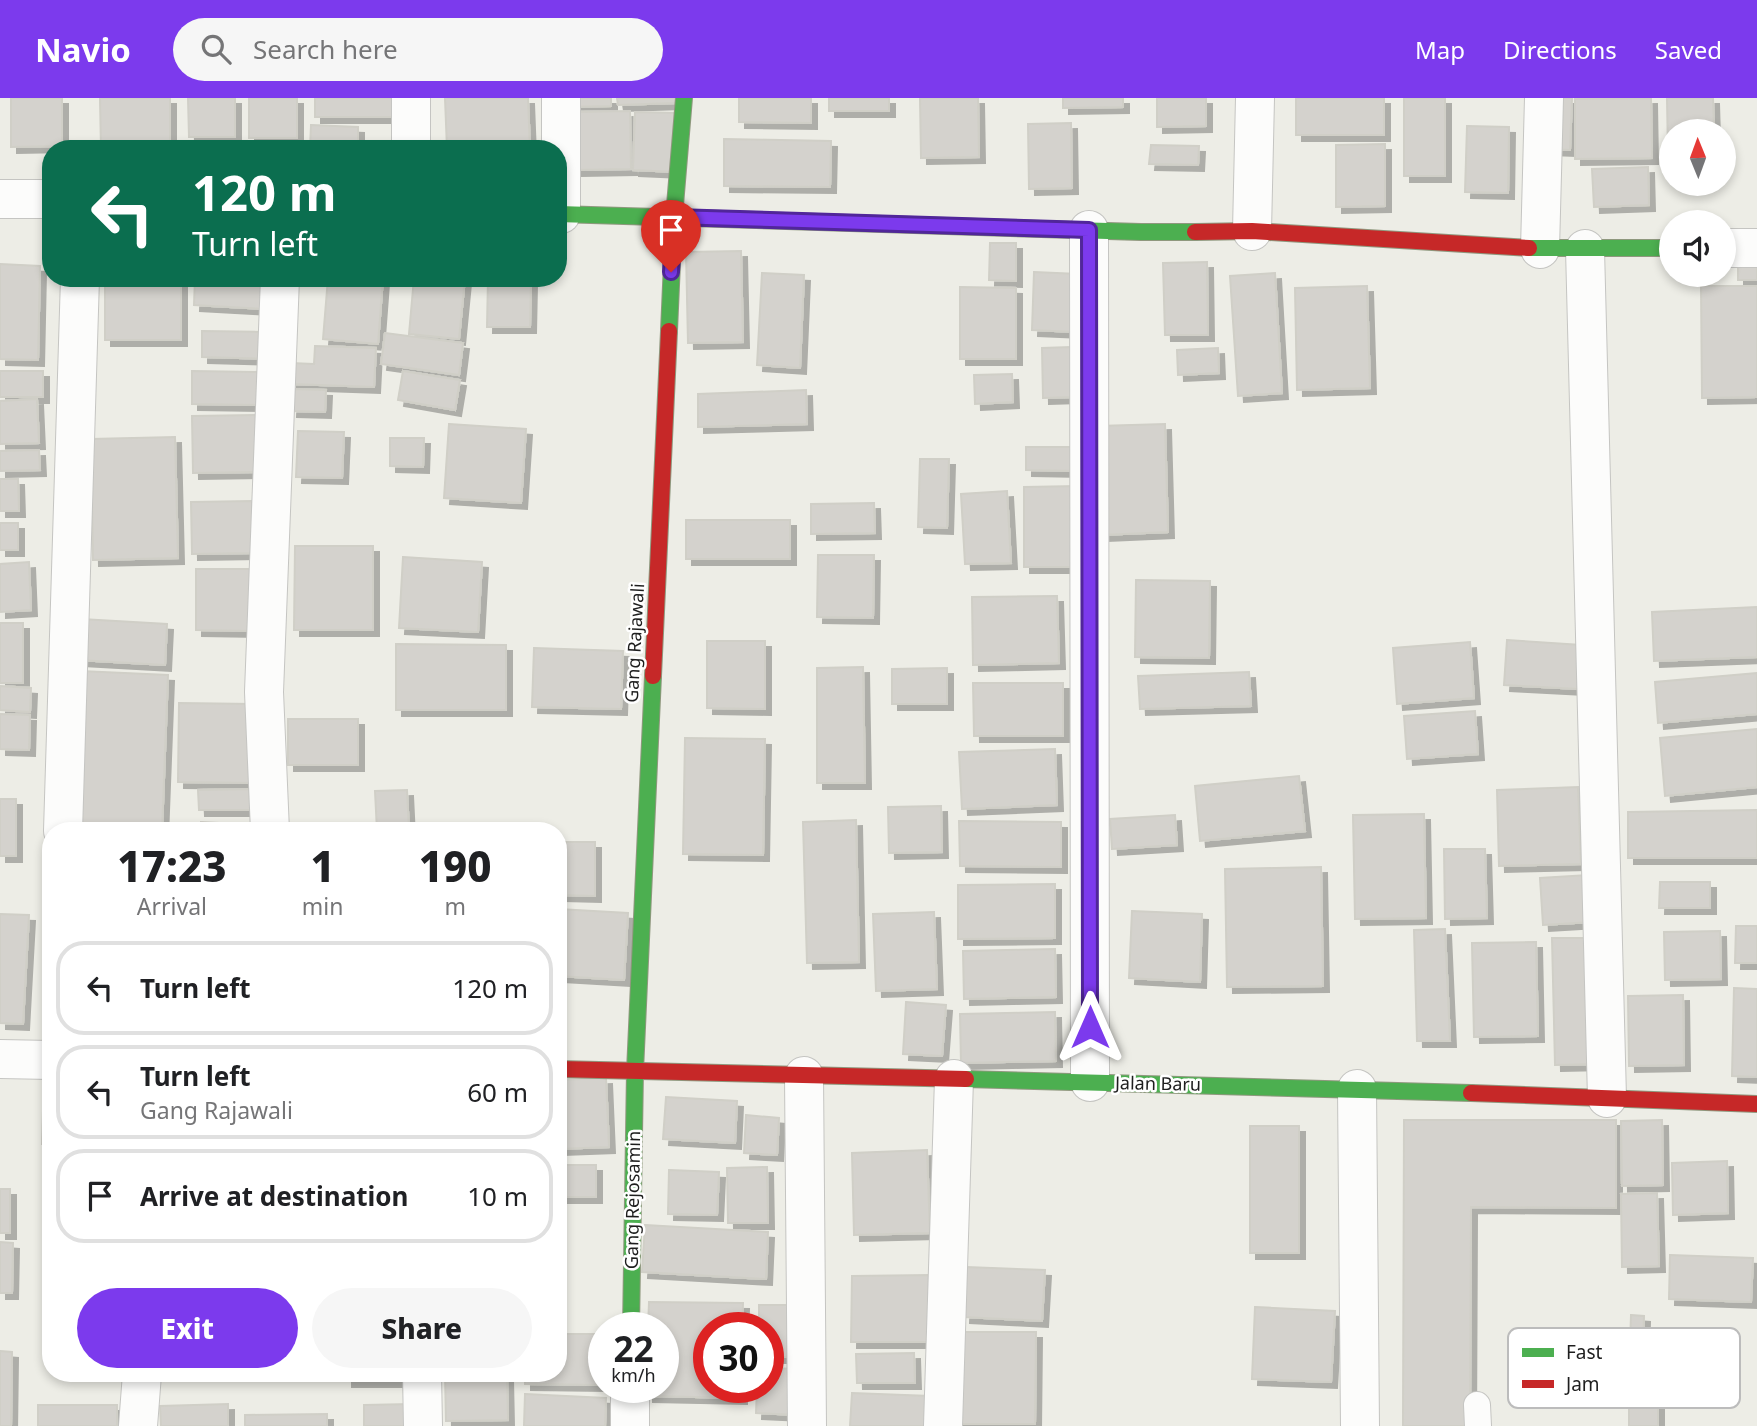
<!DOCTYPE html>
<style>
:root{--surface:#fff;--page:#f6f6f6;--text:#202124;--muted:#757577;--line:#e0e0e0;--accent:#7c3aed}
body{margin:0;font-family:"Noto Sans",sans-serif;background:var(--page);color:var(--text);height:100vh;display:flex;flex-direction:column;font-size:26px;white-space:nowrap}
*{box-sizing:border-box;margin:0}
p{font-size:23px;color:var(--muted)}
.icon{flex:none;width:38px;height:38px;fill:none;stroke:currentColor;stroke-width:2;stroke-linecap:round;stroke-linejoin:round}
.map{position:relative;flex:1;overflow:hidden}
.panel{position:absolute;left:42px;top:724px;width:525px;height:560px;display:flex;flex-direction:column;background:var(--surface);border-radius:28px;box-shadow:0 4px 10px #0003}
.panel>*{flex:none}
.banner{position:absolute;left:42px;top:42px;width:525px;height:147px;border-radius:28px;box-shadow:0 4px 10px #0003;background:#0b6e4f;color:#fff;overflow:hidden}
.needle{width:46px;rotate:359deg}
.tools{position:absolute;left:1659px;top:21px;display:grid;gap:14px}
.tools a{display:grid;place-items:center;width:77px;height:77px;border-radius:50%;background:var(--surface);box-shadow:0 4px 10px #0003;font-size:35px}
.speed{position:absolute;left:588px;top:1214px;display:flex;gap:14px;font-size:35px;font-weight:700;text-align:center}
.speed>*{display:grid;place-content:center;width:91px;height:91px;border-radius:50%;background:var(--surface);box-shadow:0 4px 10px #0003;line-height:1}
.speed small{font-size:18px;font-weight:400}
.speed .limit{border:10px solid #d22;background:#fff;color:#111}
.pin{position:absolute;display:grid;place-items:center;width:60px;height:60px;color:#fff;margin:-72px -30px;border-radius:50% 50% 50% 0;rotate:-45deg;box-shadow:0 0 7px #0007}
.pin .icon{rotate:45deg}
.me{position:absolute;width:77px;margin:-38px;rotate:0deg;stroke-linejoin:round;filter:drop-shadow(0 0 5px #0008)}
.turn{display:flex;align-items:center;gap:24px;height:147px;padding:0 35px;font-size:32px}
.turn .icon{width:91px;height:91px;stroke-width:2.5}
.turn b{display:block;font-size:49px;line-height:60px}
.eta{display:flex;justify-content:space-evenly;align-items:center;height:119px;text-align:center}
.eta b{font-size:42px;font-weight:800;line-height:49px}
.action{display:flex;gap:14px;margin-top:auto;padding:14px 35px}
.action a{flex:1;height:80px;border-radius:42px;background:var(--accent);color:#fff;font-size:28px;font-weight:800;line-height:80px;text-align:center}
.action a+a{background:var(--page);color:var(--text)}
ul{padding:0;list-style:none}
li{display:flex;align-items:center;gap:21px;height:94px;margin:0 14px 10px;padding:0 21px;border:4px solid var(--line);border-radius:28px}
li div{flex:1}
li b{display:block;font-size:26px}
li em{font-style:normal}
header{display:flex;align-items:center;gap:42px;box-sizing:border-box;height:98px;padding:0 35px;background:var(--accent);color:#fff}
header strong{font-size:33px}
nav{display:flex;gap:38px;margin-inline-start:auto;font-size:24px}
.search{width:490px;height:63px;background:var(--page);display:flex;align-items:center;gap:18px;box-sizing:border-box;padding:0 24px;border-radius:38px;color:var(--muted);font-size:26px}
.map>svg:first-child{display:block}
</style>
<header>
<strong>Navio</strong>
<div class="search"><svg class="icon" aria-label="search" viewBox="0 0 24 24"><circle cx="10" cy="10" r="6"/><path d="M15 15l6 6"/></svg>Search here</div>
<nav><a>Map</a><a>Directions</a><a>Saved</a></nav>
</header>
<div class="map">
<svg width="1757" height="1328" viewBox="0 0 1757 1328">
<defs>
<filter id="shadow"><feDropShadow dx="6" dy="6" stdDeviation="0" flood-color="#0004"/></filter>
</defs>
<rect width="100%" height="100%" fill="#edede6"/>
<g fill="#d4d2cd" stroke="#d0cfc7" stroke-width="2" filter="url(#shadow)">
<polygon points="11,0 62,0 62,48 11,49"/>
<polygon points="100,0 170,0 170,51 101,51"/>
<polygon points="188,0 235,0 235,39 189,39"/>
<rect x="249" y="0" width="48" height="40"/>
<rect x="315" y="0" width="84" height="19"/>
<polygon points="445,0 528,0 530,51 447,51"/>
<polygon points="566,0 611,0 611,8 566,9"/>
<polygon points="617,0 676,0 676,5 618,7"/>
<polygon points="739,0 811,0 811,25 739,24"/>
<rect x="829" y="0" width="60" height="13"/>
<polygon points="920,0 978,0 979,59 921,60"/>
<polygon points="1063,0 1123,0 1123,9 1063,10"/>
<polygon points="1157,0 1206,0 1206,28 1157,29"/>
<rect x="1296" y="0" width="88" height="37"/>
<rect x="1404" y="0" width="41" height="78"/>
<polygon points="1548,0 1572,0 1570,52 1546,51"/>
<polygon points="1651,0 1652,60 1575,61 1575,1"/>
<polygon points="1667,0 1713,0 1714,33 1671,33 1671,57 1668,57"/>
<polygon points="630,13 631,71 576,72 575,14"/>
<polygon points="635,14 677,15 676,74 633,72"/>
<polygon points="1071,25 1072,90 1029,91 1028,26"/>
<polygon points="311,27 358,29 358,51 310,51"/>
<polygon points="1467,28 1509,29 1508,95 1465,94"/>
<polygon points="724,41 831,43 830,89 724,88"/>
<polygon points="1385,46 1385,108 1336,109 1336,47"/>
<polygon points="1151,47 1199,48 1198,67 1149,66"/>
<polygon points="1648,69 1649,107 1594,109 1592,71"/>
<polygon points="990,145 1016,145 1016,183 989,182"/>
<polygon points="741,153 743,244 688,245 686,154"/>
<rect x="1738" y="154" width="19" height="28"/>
<polygon points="1207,164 1208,237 1165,237 1163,165"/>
<polygon points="0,166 40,168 38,262 0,261"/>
<polygon points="1034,174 1078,176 1076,234 1032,232"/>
<polygon points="762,175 804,177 800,270 757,267"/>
<polygon points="1275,175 1282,295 1238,298 1230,178"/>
<rect x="105" y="180" width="76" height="62"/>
<polygon points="195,180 266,180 264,211 194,207"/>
<polygon points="328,180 383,180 378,246 323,241"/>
<polygon points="414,180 465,180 459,241 409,236"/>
<polygon points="488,180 531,180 530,229 487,229"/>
<polygon points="1367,188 1370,290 1297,292 1295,190"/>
<polygon points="1701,188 1757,188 1757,299 1702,300"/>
<polygon points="960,189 1016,190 1016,261 960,261"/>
<polygon points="202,233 269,234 269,261 202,259"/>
<polygon points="385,235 463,245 459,277 381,266"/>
<polygon points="315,248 376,250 374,289 291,286 291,265 314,266"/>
<polygon points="1071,249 1073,299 1043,300 1042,250"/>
<polygon points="1218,250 1219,275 1178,277 1177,252"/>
<rect x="0" y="273" width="43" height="26"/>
<polygon points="192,273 261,274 261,307 192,306"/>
<polygon points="403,273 460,282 455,312 398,302"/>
<polygon points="1012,276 1013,304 975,306 974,277"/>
<polygon points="292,291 326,292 325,314 291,313"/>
<polygon points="806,292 807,326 698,329 698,296"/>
<polygon points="37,301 39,345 0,346 0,303"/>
<polygon points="262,317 263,374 193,375 192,318"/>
<polygon points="449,326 526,331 521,405 444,400"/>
<polygon points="1165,326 1168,434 1102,437 1098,328"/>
<polygon points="298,333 344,334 342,380 296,379"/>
<polygon points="175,339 178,460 93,462 91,341"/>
<polygon points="390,340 424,340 423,369 390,368"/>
<polygon points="1026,349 1076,349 1077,373 1026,372"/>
<polygon points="39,352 40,372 0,373 0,353"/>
<polygon points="920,361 949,361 947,430 918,429"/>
<polygon points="0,381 18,381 19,413 0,413"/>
<polygon points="1078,388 1078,469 1024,469 1024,389"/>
<polygon points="1007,393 1011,465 965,466 961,396"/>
<polygon points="252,403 253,455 192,456 191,404"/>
<polygon points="874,405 875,435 811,436 811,406"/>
<rect x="686" y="422" width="104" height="39"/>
<rect x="0" y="425" width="18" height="27"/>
<polygon points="295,448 373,448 373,532 294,532"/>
<polygon points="818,457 874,457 873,520 817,519"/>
<polygon points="403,459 482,464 478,534 399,530"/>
<polygon points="29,464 31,512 0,514 0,466"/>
<polygon points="196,471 255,471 254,533 196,532"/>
<polygon points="1136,482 1210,483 1209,560 1135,559"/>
<polygon points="1057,498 1059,565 973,567 972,499"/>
<polygon points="1757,509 1757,559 1654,563 1652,514"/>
<polygon points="81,521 167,526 165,567 78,562"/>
<rect x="0" y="525" width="23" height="60"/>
<polygon points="1507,542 1581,547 1578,591 1504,587"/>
<polygon points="707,543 765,543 765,611 707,610"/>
<polygon points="1470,544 1474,600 1397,606 1393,550"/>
<polygon points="396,546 506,547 506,612 396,612"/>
<polygon points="534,550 623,553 621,611 532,609"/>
<polygon points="863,569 865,685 817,685 817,570"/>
<polygon points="947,570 947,606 892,606 892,571"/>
<polygon points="80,573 168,577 162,733 73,733"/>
<polygon points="1249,574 1251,608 1140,611 1138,578"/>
<polygon points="1757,575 1757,616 1658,625 1655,584"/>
<polygon points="973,585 1063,585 1063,638 974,638"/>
<polygon points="0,588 31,590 30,614 0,612"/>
<polygon points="179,605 254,606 254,685 178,684"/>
<polygon points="1475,613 1478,656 1407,661 1404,618"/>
<polygon points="0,616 30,617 29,652 0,651"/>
<rect x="288" y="621" width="70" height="46"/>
<polygon points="1757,631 1757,689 1665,698 1660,640"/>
<polygon points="685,640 765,641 763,757 683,756"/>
<polygon points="1055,651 1057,707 962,711 959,654"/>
<polygon points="1299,678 1305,733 1200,743 1195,688"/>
<polygon points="1578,689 1581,766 1499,768 1497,692"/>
<polygon points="254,691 255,712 199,712 198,692"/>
<polygon points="407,692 409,733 377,733 375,693"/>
<rect x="0" y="701" width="16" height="57"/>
<polygon points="941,708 942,754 889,755 888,709"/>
<polygon points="1757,712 1757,760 1628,760 1628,714"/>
<polygon points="1424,716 1426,820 1355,821 1353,717"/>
<polygon points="1175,717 1177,747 1112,751 1110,721"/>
<polygon points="856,722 859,864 807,865 803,724"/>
<polygon points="959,723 1061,724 1061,769 960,768"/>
<polygon points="201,724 257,727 257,733 200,733"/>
<polygon points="558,744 595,744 595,798 558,797"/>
<polygon points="1444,751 1485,751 1487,820 1445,821"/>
<polygon points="1321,769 1323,888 1227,889 1225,771"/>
<polygon points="1588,777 1591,824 1543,827 1540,780"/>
<polygon points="1660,784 1710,784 1710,810 1659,810"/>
<polygon points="1055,786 1055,840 958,841 958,787"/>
<polygon points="558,811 628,815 624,882 558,878"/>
<polygon points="1132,813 1202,816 1200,884 1129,880"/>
<polygon points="934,814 937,891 876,893 873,816"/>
<polygon points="0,816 29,817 23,926 0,925"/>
<polygon points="1736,828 1757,828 1757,865 1735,865"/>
<polygon points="1445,831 1450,943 1417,943 1414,832"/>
<polygon points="1720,833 1721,881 1665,882 1664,834"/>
<polygon points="1552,840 1595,840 1599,966 1555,967"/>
<polygon points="1536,844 1538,938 1474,939 1472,845"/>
<polygon points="1055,851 1056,899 964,901 963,853"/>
<polygon points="1734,890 1757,891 1757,979 1732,978"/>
<polygon points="1683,897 1684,967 1629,968 1628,898"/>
<polygon points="906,904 946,907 942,958 903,956"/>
<polygon points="1055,914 1056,963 961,965 960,916"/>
<polygon points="44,979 51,980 51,1046 42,1046"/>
<polygon points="606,980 609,1049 558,1051 558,982"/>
<polygon points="666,999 737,1003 735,1045 663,1041"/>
<polygon points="746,1017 779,1020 777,1057 744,1055"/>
<polygon points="1404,1022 1616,1022 1616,1110 1471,1109 1470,1328 1403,1328"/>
<polygon points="1662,1022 1663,1087 1622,1088 1621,1023"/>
<rect x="1250" y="1028" width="49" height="127"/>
<polygon points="927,1052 930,1135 854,1137 852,1055"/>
<polygon points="1727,1063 1728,1115 1673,1117 1672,1065"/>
<rect x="558" y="1067" width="38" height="32"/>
<polygon points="47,1069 51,1069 51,1103 45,1103"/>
<polygon points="767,1069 768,1125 728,1125 727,1070"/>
<polygon points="669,1072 719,1074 717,1117 668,1116"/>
<rect x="0" y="1091" width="10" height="44"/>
<polygon points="1657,1095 1659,1168 1622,1169 1621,1096"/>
<polygon points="47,1119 51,1119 51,1176 46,1176"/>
<polygon points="645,1127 768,1134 766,1181 642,1174"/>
<polygon points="0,1144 13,1145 12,1195 0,1195"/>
<polygon points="1670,1157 1753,1160 1751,1204 1669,1201"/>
<polygon points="966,1169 1045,1172 1042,1223 964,1219"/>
<polygon points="930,1177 930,1244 851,1244 852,1178"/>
<polygon points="649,1204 743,1205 742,1230 709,1230 709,1290 741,1290 741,1300 647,1298 647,1290 663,1290 663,1230 648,1230"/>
<polygon points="759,1207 796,1207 797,1259 768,1259 768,1230 759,1230"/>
<polygon points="1255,1209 1335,1213 1331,1284 1252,1281"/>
<polygon points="1631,1217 1644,1218 1643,1249 1630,1248"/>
<polygon points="957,1234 1036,1234 1035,1326 956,1326"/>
<polygon points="558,1236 602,1236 601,1287 525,1286 525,1276 558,1276"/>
<polygon points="0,1253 12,1254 11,1328 0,1328"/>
<polygon points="914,1255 915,1285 857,1285 856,1256"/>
<polygon points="768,1270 798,1271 797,1317 756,1315 757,1290 768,1290"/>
<rect x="346" y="1276" width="50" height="7"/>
<polygon points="445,1276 507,1276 508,1322 446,1323"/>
<polygon points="852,1295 930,1298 930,1328 850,1328"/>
<polygon points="525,1296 606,1300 605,1328 524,1328"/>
<polygon points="1658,1300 1658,1328 1629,1328 1629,1301"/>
<polygon points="228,1306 228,1328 161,1328 160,1308"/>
<polygon points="411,1306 412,1328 364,1328 364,1307"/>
<rect x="38" y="1307" width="79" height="21"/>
<polygon points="327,1316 327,1328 245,1328 245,1317"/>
</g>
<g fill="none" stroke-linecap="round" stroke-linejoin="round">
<defs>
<polyline id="lane" points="1477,1307 1478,1328"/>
<g id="street">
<polyline points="411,51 411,0"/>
<polyline points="0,101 51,101"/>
<polyline points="561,116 561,0"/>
<polyline points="1089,132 1090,984"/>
<polyline points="1252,133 1255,0"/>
<polyline points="1724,150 1757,150"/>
<polyline points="1540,151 1544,0"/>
<polyline points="1585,151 1607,1000"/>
<polyline points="63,733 80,180"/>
<polyline points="270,733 264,594 280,180"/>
<polyline points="0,961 51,962"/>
<polyline points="804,978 807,1328"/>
<polyline points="1357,991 1360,1328"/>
<polyline points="422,1276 423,1328"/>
<polyline points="138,1328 142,1276"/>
<polyline points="630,1328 630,1290"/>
<polyline points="943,1328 954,981"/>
</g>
<g id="fast">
<polyline points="558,116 1141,134 1195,134"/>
<polyline points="1529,150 1671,150"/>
<polyline points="669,233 674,119 684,0"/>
<polyline points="966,981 1471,995"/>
<polyline points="631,1230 635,973 653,578"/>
</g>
<g id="jam">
<polyline points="1195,134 1252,133 1529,150"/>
<polyline points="653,578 669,233"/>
<polyline points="558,971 966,981"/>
<polyline points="1471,995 1757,1006"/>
</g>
</defs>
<use href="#lane" stroke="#c5c5c2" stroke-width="28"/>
<use href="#street" stroke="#c5c5c2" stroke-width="40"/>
<use href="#fast" stroke="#8f987e" stroke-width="18"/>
<use href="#jam" stroke="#8f987e" stroke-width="18"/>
<use href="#lane" stroke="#fcfcfb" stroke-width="26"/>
<use href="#street" stroke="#fcfcfb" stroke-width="38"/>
<use href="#fast" stroke="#4caf50" stroke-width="16"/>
<use href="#jam" stroke="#c62828" stroke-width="16"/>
</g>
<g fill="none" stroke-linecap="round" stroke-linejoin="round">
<defs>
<polyline id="route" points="671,174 674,119 1089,132 1090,929"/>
</defs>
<use href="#route" stroke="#51269a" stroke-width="18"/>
<use href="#route" stroke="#7c3aed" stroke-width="12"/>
</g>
<g text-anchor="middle" stroke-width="5" stroke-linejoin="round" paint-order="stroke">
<g font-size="18" fill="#1e1e1e" stroke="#fff">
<text transform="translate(635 545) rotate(-87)" y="6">Gang Rajawali</text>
<text transform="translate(1158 986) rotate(1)" y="6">Jalan Baru</text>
<text transform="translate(633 1102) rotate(-89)" y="6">Gang Rejosamin</text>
</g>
</g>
<rect x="1508" y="1230" width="232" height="80" rx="10" fill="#fff" stroke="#bcbcbc" stroke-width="2"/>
<rect x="1522" y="1250" width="32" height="9" fill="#4caf50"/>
<rect x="1522" y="1282" width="32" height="8" fill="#c62828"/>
<g font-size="19" fill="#1e1e1e">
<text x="1566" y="1261">Fast</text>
<text x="1566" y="1293">Jam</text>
</g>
</svg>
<div class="tools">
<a><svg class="needle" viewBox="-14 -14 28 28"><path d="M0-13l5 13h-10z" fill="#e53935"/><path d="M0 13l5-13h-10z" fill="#757577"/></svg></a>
<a><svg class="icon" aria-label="sound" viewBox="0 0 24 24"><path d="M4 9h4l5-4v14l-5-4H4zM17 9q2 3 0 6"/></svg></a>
</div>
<div class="speed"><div>22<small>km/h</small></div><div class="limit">30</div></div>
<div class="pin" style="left:671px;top:174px;background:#d93025"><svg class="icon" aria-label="arrive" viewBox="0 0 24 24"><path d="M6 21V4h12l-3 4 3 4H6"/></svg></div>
<svg class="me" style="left:1090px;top:929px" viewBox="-20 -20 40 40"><path d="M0-17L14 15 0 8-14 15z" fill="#7c3aed" stroke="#fff" stroke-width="4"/></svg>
<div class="banner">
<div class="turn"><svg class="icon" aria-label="left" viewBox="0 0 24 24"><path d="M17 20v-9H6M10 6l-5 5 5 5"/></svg><div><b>120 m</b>Turn left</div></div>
</div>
<section class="panel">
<div class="eta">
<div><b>17:23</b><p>Arrival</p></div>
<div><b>1</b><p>min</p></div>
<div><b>190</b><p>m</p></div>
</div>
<ul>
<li><svg class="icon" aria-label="left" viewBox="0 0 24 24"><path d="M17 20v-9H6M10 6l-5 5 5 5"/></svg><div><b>Turn left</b></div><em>120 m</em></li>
<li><svg class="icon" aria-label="left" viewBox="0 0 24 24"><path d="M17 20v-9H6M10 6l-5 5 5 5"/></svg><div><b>Turn left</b><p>Gang Rajawali</p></div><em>60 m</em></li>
<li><svg class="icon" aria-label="arrive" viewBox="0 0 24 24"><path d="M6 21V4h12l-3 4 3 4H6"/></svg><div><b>Arrive at destination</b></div><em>10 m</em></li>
</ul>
<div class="action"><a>Exit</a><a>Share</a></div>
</section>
</div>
